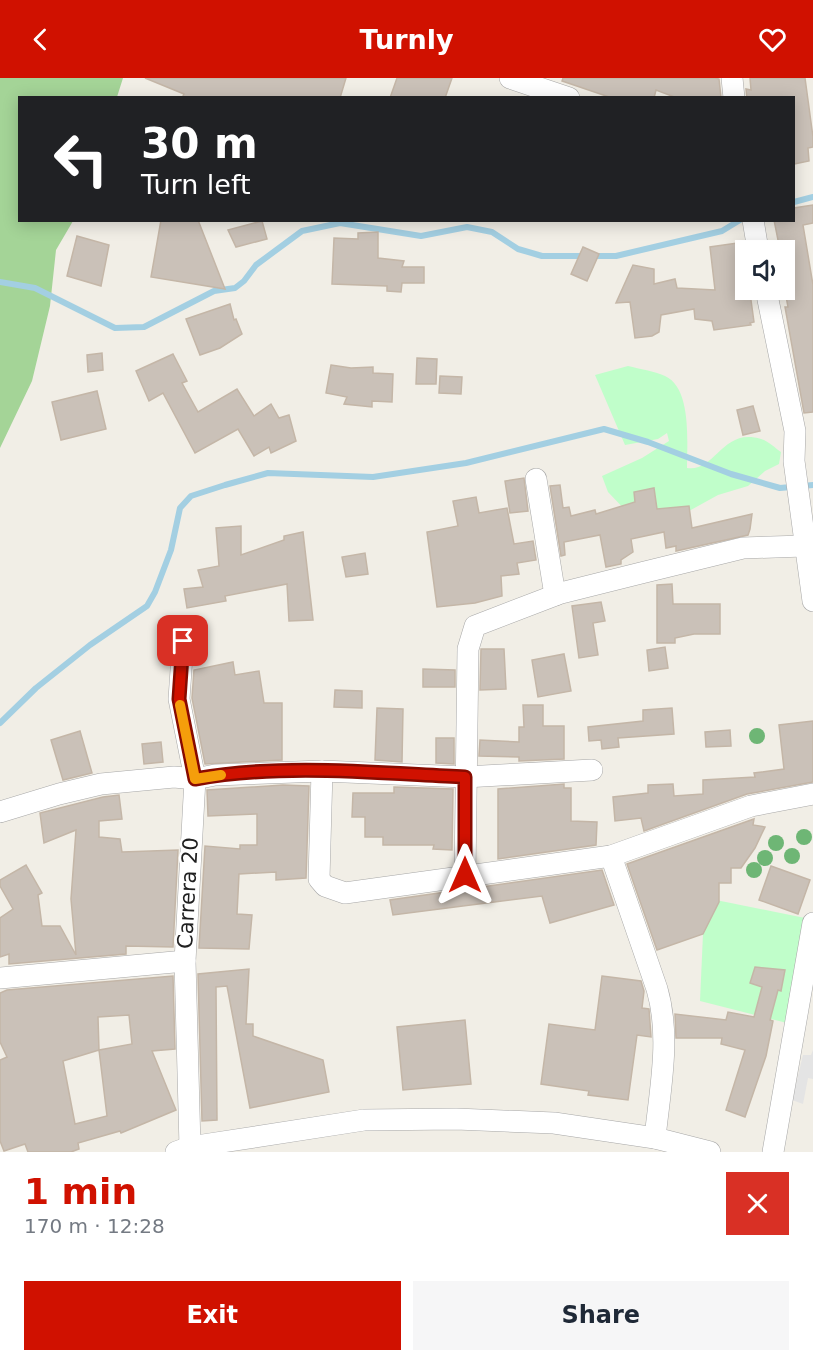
<!DOCTYPE html>
<meta charset="utf-8">
<style>
:root{--surface:#fff;--page:#f6f6f7;--text:#1f2937;--muted:#747a83;--accent:#d01100}
body{margin:0;font-family:"DejaVu Sans",sans-serif;background:var(--page);color:var(--text);height:100vh;display:flex;flex-direction:column;font-size:22px;white-space:nowrap}
*{box-sizing:border-box;margin:0}
p{font-size:20px;color:var(--muted)}
.icon{flex:none;width:33px;height:33px;fill:none;stroke:currentColor;stroke-width:2;stroke-linecap:round;stroke-linejoin:round}
.map{position:relative;height:1074px;overflow:hidden}
.details{display:flex;flex-direction:column;background:var(--surface);flex:1}
.details>*{flex:none}
.banner{position:absolute;left:18px;top:18px;width:777px;height:126px;border-radius:0px;box-shadow:0 3px 15px #0003;background:#202124;color:#fff;overflow:hidden}
.fabs{position:absolute;left:735px;top:162px;display:grid;gap:12px}
.fabs a{display:grid;place-items:center;width:60px;height:60px;border-radius:0px;background:var(--surface);box-shadow:0 3px 15px #0003;font-size:30px}
.pin{position:absolute;display:grid;place-items:center;width:51px;height:51px;color:#fff;margin:-26px;border-radius:12px;box-shadow:0 3px 9px #0006}
.me{position:absolute;width:66px;margin:-33px;rotate:0deg;stroke-linejoin:round;filter:drop-shadow(0 0 4px #0008)}
.turn{display:flex;align-items:center;gap:21px;height:126px;padding:0 24px;font-size:27px}
.turn .icon{width:78px;height:78px;stroke-width:2.5}
.turn b{display:block;font-size:42px;line-height:51px}
.round{display:grid;place-items:center;flex:none;width:63px;height:63px;border-radius:0px;background:var(--page)}
.head{display:flex;align-items:center;justify-content:space-between;height:102px;padding:0 24px}
h1{font-size:36px;font-weight:700;line-height:45px;color:var(--accent)}
.action{display:flex;gap:12px;margin-top:auto;padding:12px 24px}
.action a{flex:1;height:69px;border-radius:0px;background:var(--accent);color:#fff;font-size:24px;font-weight:700;line-height:69px;text-align:center}
.action a+a{background:var(--page);color:var(--text)}
header{display:flex;justify-content:space-between;align-items:center;height:78px;padding:0 24px;background:var(--accent);color:#fff;font-size:27px;font-weight:700}
.map>svg:first-child{display:block}
</style>
<header><svg class="icon" aria-label="back" viewBox="0 0 24 24"><path d="M15 5l-7 7 7 7"/></svg>Turnly<svg class="icon" aria-label="heart" viewBox="0 0 24 24"><path d="M12 20l-8-8c-3-5 5-10 8-4 3-6 11-1 8 4z"/></svg></header>
<div class="map">
<svg width="813" height="1074" viewBox="0 0 813 1074">
<rect width="100%" height="100%" fill="#f1eee6"/>
<polygon fill="#a4d497" points="0,0 123,0 117,19 20,20 20,142 73,143 56,172 50,228 32,303 0,370"/>
<g fill="#c0feca">
<path d="M628,288C640,291 654,293 665,298C692,310 687,365 687,390C716,394 722,349 761,361C768,363 775,370 781,374L779,386L765,393L748,408L718,417L689,433L681,435L636,429L629,436L608,414L602,398L642,380L669,363L667,355L658,361L625,367L595,297Z"/>
<polygon points="711,821 805,840 787,945 700,923 703,856"/>
</g>
<polygon fill="#e4e4e4" points="813,972 813,1001 808,1000 803,1026 792,1022 803,977 811,977"/>
<g fill="none" stroke-linecap="round" stroke-linejoin="round">
<g stroke="#a3cfe2" stroke-width="6">
<polyline points="794,124 813,119"/>
<polyline points="0,204 35,210 115,250 144,249 214,213 235,210 244,203 256,187 302,153 340,145 421,158 467,149 492,154 518,171 542,178 616,178 722,153 740,142"/>
<polyline points="0,645 36,610 90,567 147,528 155,514 171,472 180,430 191,418 225,407 268,395 373,399 466,385 604,351 648,364 731,396 780,410 813,407"/>
</g>
</g>
<g fill="#cac1b8" stroke="#c4b6a7" stroke-width="1.5" fill-rule="evenodd">
<polygon points="145,0 346,0 340,20 182,20 184,16"/>
<polygon points="397,0 452,0 445,20 390,20"/>
<polygon points="563,0 715,0 719,1 721,20 677,20 656,12 654,20 612,20 562,3"/>
<polygon points="750,0 805,0 813,59 813,69 808,70 809,83 794,86 794,20 747,20 746,11 751,12"/>
<polygon points="813,127 813,145 803,147 813,207 813,334 804,335 785,229 788,229 784,207 784,172 780,172 774,142 794,142 794,130"/>
<polygon points="161,142 198,142 225,211 151,199"/>
<polygon points="262,143 267,161 236,169 228,152"/>
<polygon points="378,154 378,180 404,183 402,189 424,189 424,205 402,205 401,214 387,213 387,208 332,206 334,160 358,161 358,155"/>
<polygon points="77,158 109,167 101,208 67,198"/>
<polygon points="737,165 743,216 750,215 754,244 750,245 751,247 714,252 712,243 695,241 694,231 661,237 659,254 652,258 635,260 630,224 616,225 633,187 654,191 654,206 675,201 677,210 715,212 710,169"/>
<polygon points="583,169 599,176 587,203 571,196"/>
<polygon points="230,226 234,242 236,241 242,256 220,270 200,277 186,241"/>
<polygon points="102,275 103,292 88,294 87,277"/>
<polygon points="173,276 187,303 182,305 198,334 237,311 254,338 271,326 279,340 289,337 296,363 271,375 269,369 254,378 238,351 195,375 163,315 149,323 136,293"/>
<polygon points="417,280 437,281 436,306 416,306"/>
<polygon points="331,287 351,290 373,289 373,295 393,296 392,324 372,323 372,329 344,326 347,319 326,315"/>
<polygon points="440,298 462,299 461,316 439,315"/>
<polygon points="97,313 106,351 61,362 52,324"/>
<polygon points="753,328 760,353 743,357 737,332"/>
<polygon points="524,400 528,433 510,435 505,403"/>
<polygon points="560,407 563,430 569,429 571,438 595,432 596,436 635,424 634,414 654,410 657,431 689,428 692,450 752,436 750,451 748,457 676,473 676,468 666,470 664,454 631,461 633,474 621,482 621,486 606,489 600,457 564,464 565,477 561,478 550,408"/>
<polygon points="476,419 479,435 507,430 514,466 533,463 536,482 517,485 519,496 501,498 502,518 475,525 437,529 427,454 458,448 453,423"/>
<polygon points="241,448 241,477 284,462 284,458 303,454 313,542 289,543 287,506 225,518 226,523 187,530 184,511 203,509 198,492 219,488 216,450"/>
<polygon points="365,475 368,496 346,499 342,479"/>
<polygon points="672,506 673,526 720,526 720,556 694,556 675,560 675,565 657,565 657,507"/>
<polygon points="601,524 605,543 593,545 598,577 579,580 572,528"/>
<polygon points="665,569 668,590 649,593 647,572"/>
<polygon points="481,571 504,571 506,611 480,612"/>
<polygon points="564,576 571,613 538,619 532,582"/>
<polygon points="233,584 235,597 259,593 264,625 282,625 282,682 205,686 192,620 194,592"/>
<polygon points="423,591 455,592 455,609 423,609"/>
<polygon points="335,612 362,613 362,630 334,629"/>
<polygon points="523,627 543,627 543,648 564,648 564,681 519,683 519,679 479,678 480,662 519,664 519,649 524,649"/>
<polygon points="377,630 403,631 402,684 375,682"/>
<polygon points="672,630 674,656 618,660 619,669 602,671 601,662 589,663 588,649 643,643 643,632"/>
<polygon points="813,643 813,704 747,716 644,753 641,740 615,743 613,719 648,715 648,707 673,706 674,718 703,716 703,702 755,699 754,695 784,691 779,647"/>
<polygon points="730,652 731,668 706,669 705,654"/>
<polygon points="80,653 92,695 63,702 51,662"/>
<polygon points="436,660 454,660 454,686 436,685"/>
<polygon points="161,664 163,684 144,686 142,666"/>
<polygon points="564,706 564,710 571,710 571,743 597,744 596,767 498,781 498,711"/>
<polygon points="283,707 309,708 306,800 276,802 276,794 239,796 237,836 252,837 249,871 199,870 205,768 240,771 240,767 257,767 257,736 208,738 207,712"/>
<polygon points="394,709 453,711 452,772 433,771 434,767 383,767 383,759 365,759 365,739 352,739 353,715 394,715"/>
<polygon points="119,717 122,741 99,743 99,759 120,761 122,774 178,772 173,869 126,868 126,876 9,886 9,876 0,879 0,840 13,831 0,808 0,802 26,787 42,815 38,817 42,848 60,848 76,877 71,821 76,752 44,765 40,735 103,719"/>
<polygon points="754,741 753,747 765,749 755,770 741,790 731,790 731,805 719,805 719,824 703,856 657,872 627,786"/>
<polygon points="771,788 810,802 798,836 759,822"/>
<polygon points="602,792 614,827 550,845 542,818 393,837 390,822"/>
<polygon points="755,889 785,892 781,913 778,912 770,942 773,943 766,978 745,1039 726,1032 745,972 721,966 722,960 676,960 675,936 726,942 728,934 754,939 762,909 750,905"/>
<polygon points="249,891 246,946 253,946 253,958 323,982 329,1014 250,1030 227,908 216,909 217,1042 202,1043 198,896"/>
<path d="M173,898L175,971L152,973L176,1032L121,1055L120,1053L78,1065L79,1071L71,1074H28L25,1066L4,1073L0,1063V982L7,979L0,964V915L7,912ZM129,937L132,966L99,972L98,939ZM99,972L107,1038L75,1046L63,983Z"/>
<polygon points="602,898 641,903 644,913 642,930 649,931 651,959 637,957 628,1022 588,1017 589,1013 541,1006 549,946 595,952"/>
<polygon points="465,942 471,1006 403,1012 397,949"/>
</g>
<g fill="none" stroke-linecap="round" stroke-linejoin="round">
<defs>
<g id="street">
<polyline points="510,0 569,20"/>
<polyline points="732,0 734,20"/>
<polyline points="753,142 758,172"/>
<polyline points="766,212 795,353 794,383 813,523"/>
<polyline points="536,401 555,517"/>
<polyline points="183,563 179,621 195,701 185,883 190,1069"/>
<polyline points="322,693 319,801 325,808 345,815 611,778 751,728 813,716"/>
<polyline points="0,734 59,716 101,706 174,699 195,701 215,697 322,693 465,699 592,692"/>
<path d="M611,778L657,911C671,959 660,1011 655,1060"/>
<polyline points="465,797 468,571 475,548 561,515 641,495 743,470 804,468"/>
<polyline points="0,900 185,883"/>
<polyline points="176,1074 190,1069 364,1042 456,1041 554,1045 655,1060 710,1074"/>
<polyline points="773,1074 813,845"/>
</g>
</defs>
<use href="#street" stroke="#a7a7a7" stroke-width="22"/>
<use href="#street" stroke="#fff" stroke-width="21"/>
</g>
<g fill="#6eb675">
<circle cx="757" cy="658" r="8"/>
<circle cx="804" cy="759" r="8"/>
<circle cx="776" cy="765" r="8"/>
<circle cx="792" cy="778" r="8"/>
<circle cx="765" cy="780" r="8"/>
<circle cx="754" cy="792" r="8"/>
</g>
<g fill="none" stroke-linecap="round" stroke-linejoin="round">
<defs>
<path id="route" d="M183,563L179,621L195,701C282,685 378,695 465,699V797"/>
</defs>
<use href="#route" stroke="#870b00" stroke-width="15"/>
<use href="#route" stroke="#d01100" stroke-width="10"/>
<polyline stroke="#f59e0b" stroke-width="10" points="180,627 195,701 221,697"/>
</g>
<g text-anchor="middle" stroke-width="5" stroke-linejoin="round" paint-order="stroke">
<g font-size="21" fill="#202020" stroke="#fff">
<text transform="translate(188 815) rotate(-87)" y="7">Carrera 20</text>
</g>
</g>
</svg>
<div class="fabs">
<a><svg class="icon" aria-label="sound" viewBox="0 0 24 24"><path d="M4 9h4l5-4v14l-5-4H4zM17 9q2 3 0 6"/></svg></a>
</div>
<div class="pin" style="left:183px;top:563px;background:#d93025"><svg class="icon" aria-label="arrive" viewBox="0 0 24 24"><path d="M6 21V4h12l-3 4 3 4H6"/></svg></div>
<svg class="me" style="left:465px;top:797px" viewBox="-20 -20 40 40"><path d="M0-17L14 15 0 8-14 15z" fill="#d01100" stroke="#fff" stroke-width="4"/></svg>
<div class="banner">
<div class="turn"><svg class="icon" aria-label="left" viewBox="0 0 24 24"><path d="M17 20v-9H6M10 6l-5 5 5 5"/></svg><div><b>30 m</b>Turn left</div></div>
</div>
</div>
<section class="details">
<div class="head"><div><h1>1 min</h1><p>170 m · 12:28</p></div><a class="round" style="background:#d93025;color:#fff"><svg class="icon" aria-label="close" viewBox="0 0 24 24"><path d="M6 6l12 12M18 6L6 18"/></svg></a></div>
<div class="action"><a>Exit</a><a>Share</a></div>
</section>
